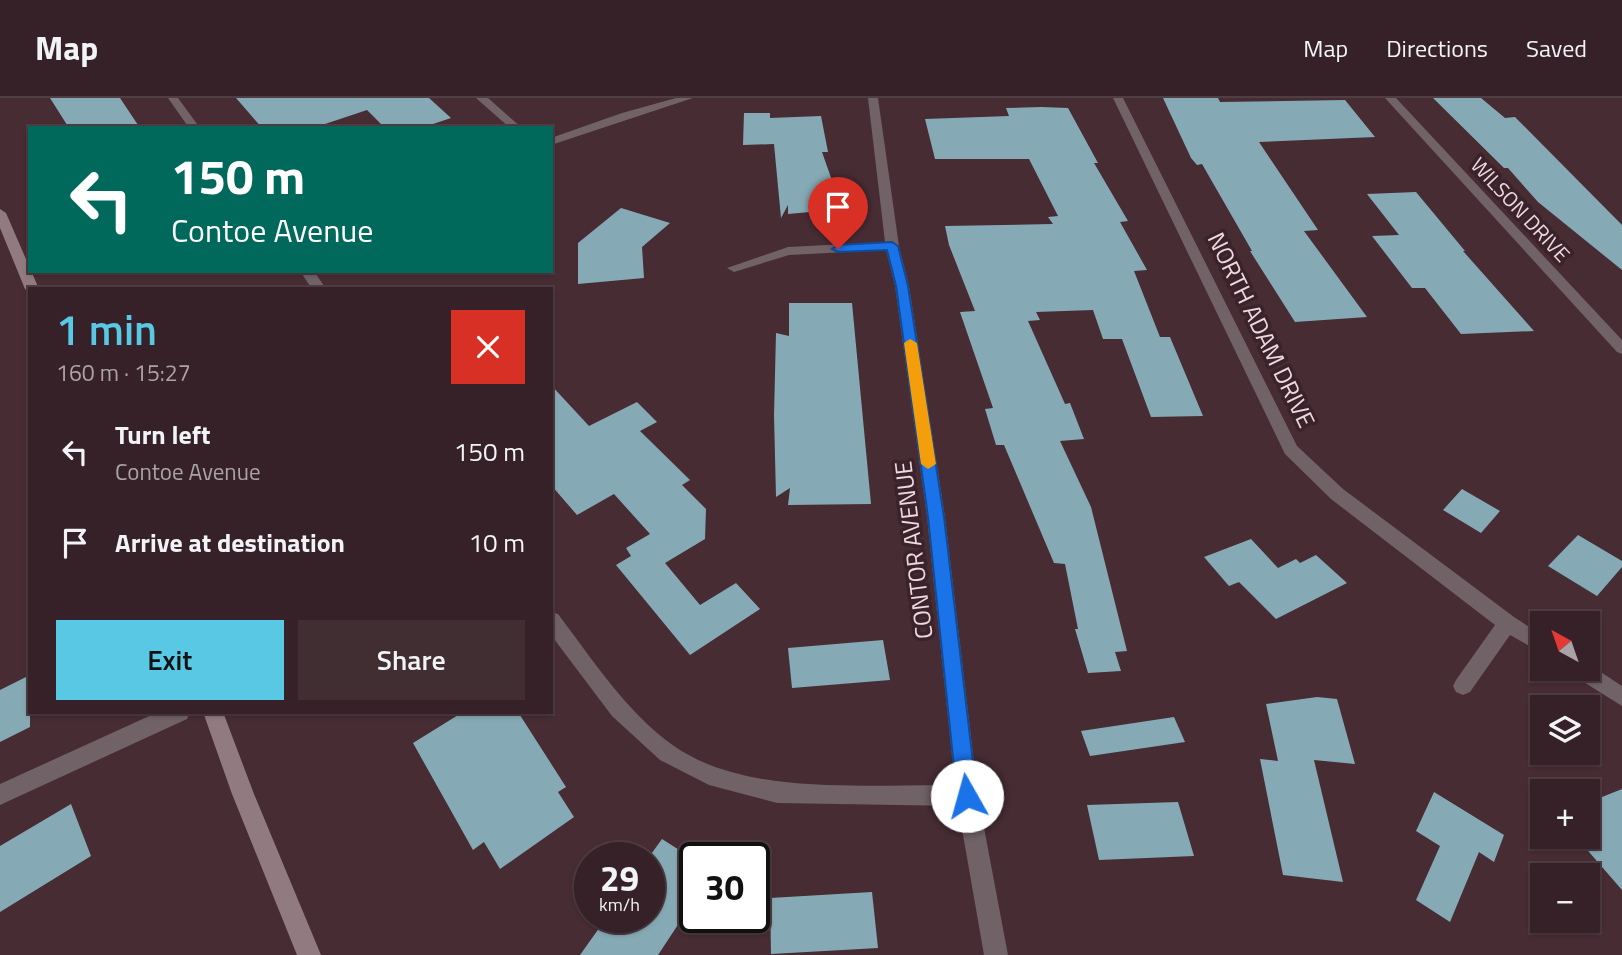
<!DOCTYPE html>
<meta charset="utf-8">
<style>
:root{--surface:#352127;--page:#402e33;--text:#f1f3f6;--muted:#aaa3a7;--line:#4f3e44;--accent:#59c8e5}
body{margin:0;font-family:"Titillium Web",sans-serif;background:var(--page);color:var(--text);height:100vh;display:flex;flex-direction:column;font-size:26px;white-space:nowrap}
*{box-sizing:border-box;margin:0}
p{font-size:23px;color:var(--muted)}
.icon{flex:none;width:38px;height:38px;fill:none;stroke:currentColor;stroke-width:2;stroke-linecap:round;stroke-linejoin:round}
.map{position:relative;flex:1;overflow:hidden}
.side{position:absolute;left:28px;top:189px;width:525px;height:427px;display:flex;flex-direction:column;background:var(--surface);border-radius:0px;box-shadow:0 2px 5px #0004,0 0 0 2px var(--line)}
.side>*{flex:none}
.hud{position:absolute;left:28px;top:28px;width:525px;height:147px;border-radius:0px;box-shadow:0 2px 5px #0004,0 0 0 2px var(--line);background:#00695c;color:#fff;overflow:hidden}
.needle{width:46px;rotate:320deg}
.tools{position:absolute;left:1530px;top:513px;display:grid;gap:14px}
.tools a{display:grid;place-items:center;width:70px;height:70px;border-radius:0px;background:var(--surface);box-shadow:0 2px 5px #0004,0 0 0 2px var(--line);font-size:35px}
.speed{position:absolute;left:574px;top:744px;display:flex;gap:14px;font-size:35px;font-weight:700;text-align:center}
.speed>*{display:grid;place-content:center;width:91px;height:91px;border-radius:50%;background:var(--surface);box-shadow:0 2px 5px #0004,0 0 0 2px var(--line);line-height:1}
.speed small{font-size:18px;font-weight:400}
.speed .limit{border:4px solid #111;border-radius:10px;background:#fff;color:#111}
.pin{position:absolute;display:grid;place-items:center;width:60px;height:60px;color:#fff;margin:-72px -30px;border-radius:50% 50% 50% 0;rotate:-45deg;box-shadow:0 0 7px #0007}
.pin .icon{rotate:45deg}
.me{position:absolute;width:77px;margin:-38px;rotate:353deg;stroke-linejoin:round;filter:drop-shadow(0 0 5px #0008)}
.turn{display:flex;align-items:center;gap:24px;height:147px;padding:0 28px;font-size:32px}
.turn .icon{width:91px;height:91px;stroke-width:2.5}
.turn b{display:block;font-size:49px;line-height:60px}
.round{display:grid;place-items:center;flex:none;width:74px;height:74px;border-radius:0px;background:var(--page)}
.head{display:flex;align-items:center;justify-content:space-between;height:119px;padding:0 28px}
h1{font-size:42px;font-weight:600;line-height:52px;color:var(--accent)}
.cta{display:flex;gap:14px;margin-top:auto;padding:14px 28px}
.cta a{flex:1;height:80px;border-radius:0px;background:var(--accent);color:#111;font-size:28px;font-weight:600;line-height:80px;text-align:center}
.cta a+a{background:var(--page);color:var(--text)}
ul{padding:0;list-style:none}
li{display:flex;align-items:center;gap:21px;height:91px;padding:0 28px}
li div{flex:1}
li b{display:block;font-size:26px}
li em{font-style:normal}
header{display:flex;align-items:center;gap:42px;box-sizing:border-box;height:98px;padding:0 35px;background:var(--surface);border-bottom:2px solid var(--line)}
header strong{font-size:33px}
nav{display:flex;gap:38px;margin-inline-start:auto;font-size:24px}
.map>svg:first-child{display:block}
</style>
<header>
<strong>Map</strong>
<nav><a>Map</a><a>Directions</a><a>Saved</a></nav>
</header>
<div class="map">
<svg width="1622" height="857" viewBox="0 0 1622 857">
<rect width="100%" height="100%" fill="#472c34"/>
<g fill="#86aab5">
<polygon points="50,0 120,0 140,30 69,30"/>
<polygon points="236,0 429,0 451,20 421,30 385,30 367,12 313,30 262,30"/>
<polygon points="1163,0 1218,0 1220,4 1345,2 1375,39 1259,44 1318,132 1304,133 1367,219 1295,224 1250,153 1252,153 1202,66 1197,67 1191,60"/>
<polygon points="1433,0 1481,0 1505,20 1515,19 1622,127 1622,172 1538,104 1508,70 1504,70"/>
<polygon points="1041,9 1068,10 1098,65 1094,65 1128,123 1120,124 1147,172 1134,173 1160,239 1170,239 1203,318 1151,319 1122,241 1103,241 1093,212 1036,214 1040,222 1028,223 1065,306 1070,305 1084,341 1060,343 1091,409 1127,553 1115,554 1121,573 1088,575 1075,531 1078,531 1065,466 1054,465 1004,347 996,347 985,311 993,310 960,214 975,213 949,147 945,128 1053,126 1048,119 1058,118 1029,61 935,61 925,21 1009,18 1006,10"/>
<polygon points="744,15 770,15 770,20 821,18 828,54 822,54 842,111 788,116 788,107 781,120 774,46 743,47"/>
<polygon points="1416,94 1465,153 1463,153 1534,233 1461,236 1425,190 1412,190 1372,138 1399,137 1367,96"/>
<polygon points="621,110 670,125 642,149 644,180 578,186 578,145"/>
<polygon points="789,205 852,205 871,406 788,407 790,390 776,399 774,317 776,235 789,238"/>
<polygon points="551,287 589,328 637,304 657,324 640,333 690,382 682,387 706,411 705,441 665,465 700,507 736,485 760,511 690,557 616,467 631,458 626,450 650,436 614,396 577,417 551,387"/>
<polygon points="1462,391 1500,413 1481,435 1443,412"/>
<polygon points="1578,437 1622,463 1622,469 1597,498 1548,468"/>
<polygon points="1251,441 1278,470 1296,461 1300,465 1316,457 1347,485 1276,521 1239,484 1229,488 1204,459"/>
<polygon points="883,542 890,582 792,590 788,550"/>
<polygon points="30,577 30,629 0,644 0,592"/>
<polygon points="1317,599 1337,601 1355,666 1314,662 1343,784 1283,777 1260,661 1278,663 1266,606"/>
<polygon points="463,614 518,614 566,689 558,694 574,719 500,771 484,744 473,752 413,645"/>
<polygon points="1174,619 1185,644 1090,658 1081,633"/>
<polygon points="1622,691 1622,792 1576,739 1587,738 1587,705"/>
<polygon points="1434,694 1504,737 1494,764 1479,754 1450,824 1416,802 1440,748 1416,733"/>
<polygon points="1178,704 1194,758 1099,762 1087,707"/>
<polygon points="71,706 91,758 0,814 0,748"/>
<polygon points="662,741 695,762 695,801 658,857 580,857 607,819 649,819 649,759"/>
<polygon points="872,794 878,850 771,856 770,800"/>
</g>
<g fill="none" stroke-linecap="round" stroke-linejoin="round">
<g fill="#706266" fill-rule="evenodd">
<polygon points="168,0 178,0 200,30 189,30"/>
<polygon points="476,0 488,0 522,30 510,30"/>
<polygon points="676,0 693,0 551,47 551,40 622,15"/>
<path d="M868,0H878L899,148L909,188L945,419L978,698L1008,857H984L958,708L777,705L709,687L660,662L612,618L551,537V514L558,516C593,562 626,614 674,648C747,699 869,686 955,687L927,419L895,188L886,152L789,157L734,174L727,170L788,149L885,144Z"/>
<polygon points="1113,0 1123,0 1297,348 1343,391 1514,519 1542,537 1542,555 1510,537 1470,594 1463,597 1456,594 1453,588 1456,582 1495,527 1331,401 1285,356"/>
<polygon points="1385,0 1396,0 1622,242 1622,256 1617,254"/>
<polygon points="300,173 314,173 326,191 312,191"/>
<polygon points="1587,565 1622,588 1622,608 1571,576 1568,570 1587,570"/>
<polygon points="158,614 190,614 187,621 0,707 0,686"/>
</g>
<g fill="#917b81" fill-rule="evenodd">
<polygon points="0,111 6,115 39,191 30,191 30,195 25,191 0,130"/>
<polygon points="203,614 223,614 254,696 321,857 297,857 232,696"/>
</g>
</g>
<polygon fill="#1a73e8" stroke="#114b97" stroke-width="2" points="892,144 898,148 908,188 944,419 977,698 974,705 967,707 960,705 957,698 928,419 896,188 887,152 838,154 832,151 838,147"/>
<polygon fill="#f59e0b" points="910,241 917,245 936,366 928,371 921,366 904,245"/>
<g text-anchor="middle" stroke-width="7" stroke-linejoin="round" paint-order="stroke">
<g font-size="21" fill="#ecdadf" stroke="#3c222a">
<text transform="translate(1520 112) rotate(47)" y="7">WILSON DRIVE</text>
</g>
<g font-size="24" fill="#ecdadf" stroke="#3c222a">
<text transform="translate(1261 232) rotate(64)" y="8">NORTH ADAM DRIVE</text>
<text transform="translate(914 452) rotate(-97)" y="8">CONTOR AVENUE</text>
</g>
</g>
</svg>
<div class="tools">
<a><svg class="needle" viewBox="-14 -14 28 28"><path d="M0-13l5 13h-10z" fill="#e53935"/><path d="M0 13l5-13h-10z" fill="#aaa3a7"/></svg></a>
<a><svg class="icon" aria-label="layers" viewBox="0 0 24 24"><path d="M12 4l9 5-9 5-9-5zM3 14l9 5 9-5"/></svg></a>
<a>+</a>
<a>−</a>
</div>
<div class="speed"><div>29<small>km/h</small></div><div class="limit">30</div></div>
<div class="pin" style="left:838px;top:151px;background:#d93025"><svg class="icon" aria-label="arrive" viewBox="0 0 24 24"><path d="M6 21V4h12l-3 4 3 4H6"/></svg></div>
<svg class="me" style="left:967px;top:698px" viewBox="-20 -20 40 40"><circle r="19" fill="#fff"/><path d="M0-13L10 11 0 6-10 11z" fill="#1a73e8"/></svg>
<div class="hud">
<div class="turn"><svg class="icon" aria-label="left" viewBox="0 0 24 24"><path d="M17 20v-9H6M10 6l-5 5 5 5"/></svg><div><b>150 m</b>Contoe Avenue</div></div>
</div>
<section class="side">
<div class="head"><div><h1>1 min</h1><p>160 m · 15:27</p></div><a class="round" style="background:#d93025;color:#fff"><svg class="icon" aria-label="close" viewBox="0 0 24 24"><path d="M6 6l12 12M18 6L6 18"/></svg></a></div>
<ul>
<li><svg class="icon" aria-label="left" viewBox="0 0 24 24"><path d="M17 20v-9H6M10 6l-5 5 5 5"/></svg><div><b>Turn left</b><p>Contoe Avenue</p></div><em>150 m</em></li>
<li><svg class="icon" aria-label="arrive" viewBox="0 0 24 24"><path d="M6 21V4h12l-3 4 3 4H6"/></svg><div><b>Arrive at destination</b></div><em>10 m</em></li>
</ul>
<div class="cta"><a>Exit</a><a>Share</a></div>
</section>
</div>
